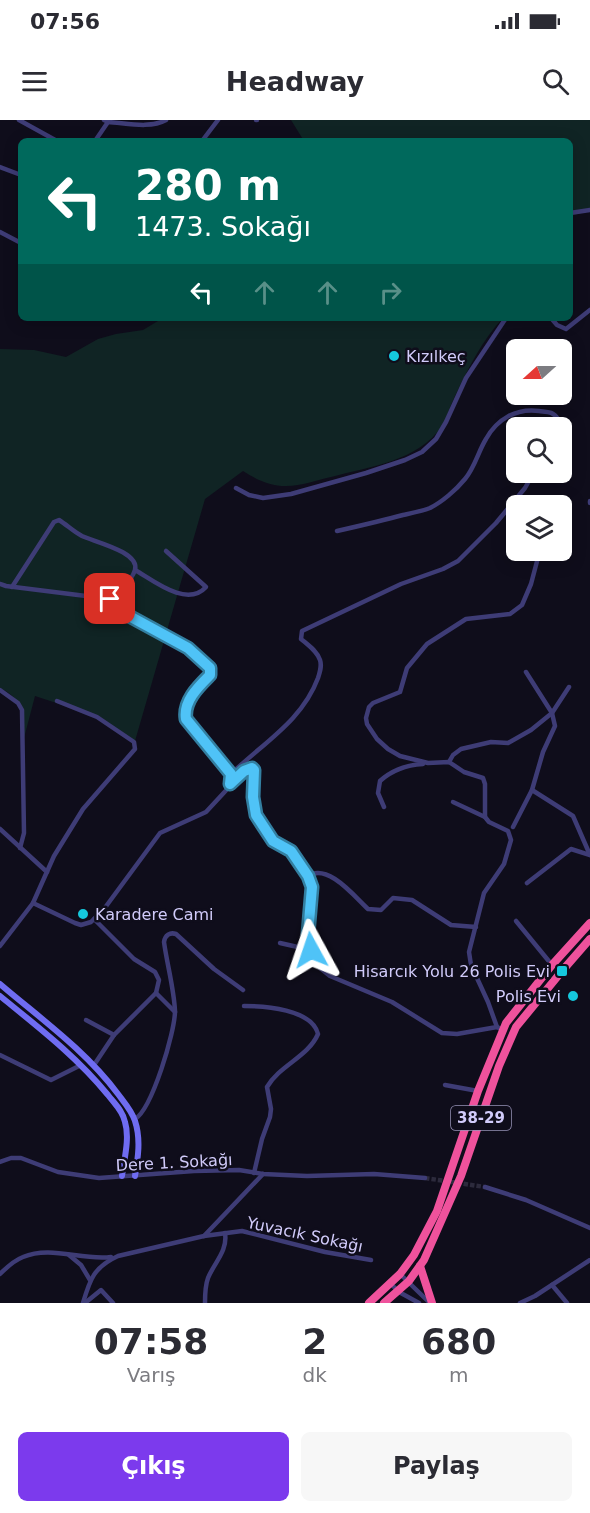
<!DOCTYPE html>
<html lang="tr">
<meta charset="utf-8">
<style>
:root{--surface:#fff;--page:#f7f7f7;--text:#2b2b33;--muted:#7c7c81;--accent:#7c3aed}
body{margin:0;font-family:"DejaVu Sans",sans-serif;background:var(--page);color:var(--text);height:100vh;display:flex;flex-direction:column;font-size:22px;white-space:nowrap}
*{box-sizing:border-box;margin:0}
p{font-size:20px;color:var(--muted)}
.icon{flex:none;width:33px;height:33px;fill:none;stroke:currentColor;stroke-width:2;stroke-linecap:round;stroke-linejoin:round}
.map{position:relative;height:1183px;overflow:hidden}
.details{display:flex;flex-direction:column;background:var(--surface);flex:1}
.details>*{flex:none}
.hud{position:absolute;left:18px;top:18px;width:555px;height:183px;border-radius:9px;box-shadow:0 3px 15px #0003;background:#00695c;color:#fff;overflow:hidden}
.needle{width:39px;rotate:249deg}
.buttons{position:absolute;left:506px;top:219px;display:grid;gap:12px}
.buttons a{display:grid;place-items:center;width:66px;height:66px;border-radius:9px;background:var(--surface);box-shadow:0 3px 15px #0003;font-size:30px}
.pin{position:absolute;display:grid;place-items:center;width:51px;height:51px;color:#fff;margin:-26px;border-radius:12px;box-shadow:0 3px 9px #0006}
.me{position:absolute;width:66px;margin:-33px;rotate:355deg;stroke-linejoin:round;filter:drop-shadow(0 0 4px #0008)}
.turn{display:flex;align-items:center;gap:21px;height:126px;padding:0 18px;font-size:27px}
.turn .icon{width:78px;height:78px;stroke-width:2.5}
.turn b{display:block;font-size:42px;line-height:51px}
.lanes{display:flex;align-items:center;height:57px;padding:0 18px;background:#0003;justify-content:center;gap:30px;direction:ltr}
.lanes .off{opacity:.35}
.eta{display:flex;justify-content:space-evenly;align-items:center;height:102px;text-align:center}
.eta b{font-size:36px;font-weight:800;line-height:42px}
.button{display:flex;gap:12px;margin-top:auto;padding:12px 18px}
.button a{flex:1;height:69px;border-radius:9px;background:var(--accent);color:#fff;font-size:24px;font-weight:800;line-height:69px;text-align:center}
.button a+a{background:var(--page);color:var(--text)}
.status{display:flex;justify-content:space-between;align-items:center;height:42px;padding:0 30px;background:var(--surface);direction:ltr}
.status svg{height:16px;fill:currentColor}
header{display:flex;justify-content:space-between;align-items:center;height:78px;padding:0 18px;background:var(--surface);font-size:27px;font-weight:800}
.map>svg:first-child{display:block}
</style>
<div class="status"><b>07:56</b><svg viewBox="0 0 49 12"><path d="M0 12V9h3v3zM5 12V6h3v6zM10 12V3h3v9zM15 12V0h3v12zM26 1h20v11H26zM47 4h2v5h-2z"/></svg></div>
<header><svg class="icon" aria-label="menu" viewBox="0 0 24 24"><path d="M4 6h16M4 12h16M4 18h16"/></svg>Headway<svg class="icon" aria-label="search" viewBox="0 0 24 24"><circle cx="10" cy="10" r="6"/><path d="M15 15l6 6"/></svg></header>
<div class="map">
<svg width="590" height="1183" viewBox="0 0 590 1183">
<rect width="100%" height="100%" fill="#0f0d1b"/>
<g fill="#102424">
<polygon points="291,0 590,0 590,91 570,96 570,21 304,21"/>
<path d="M163,198H503C482,220 468,249 455,276C450,286 447,297 442,306C419,341 368,347 331,357C316,360 302,366 286,366C270,366 257,360 243,351L205,379L135,621L102,598L35,576L24,618C20,593 25,580 0,568V229L34,230L66,237L98,219L116,214L143,210Z"/>
</g>
<g fill="none" stroke-linecap="round" stroke-linejoin="round">
<polyline stroke="#2c2a3c" stroke-width="4.5" stroke-dasharray="4.5 2" stroke-linecap="butt" points="425,1058 485,1067"/>
<g stroke="#3e3c76" stroke-width="4.5">
<polyline points="19,0 57,21"/>
<polyline points="256,0 257,0"/>
<path d="M108,2C126,3 150,9 166,0"/>
<polyline points="95,21 108,2 104,0"/>
<polyline points="202,21 218,0"/>
<polyline points="0,47 21,55"/>
<polyline points="570,93 590,90"/>
<polyline points="0,112 21,123"/>
<polyline points="551,198 557,205 566,209 590,190"/>
<polyline points="236,368 249,375 263,378 291,374 366,353 405,340 422,332 436,319 446,302 466,258 506,198"/>
<polyline points="590,381 590,383"/>
<path d="M337,411C359,406 381,401 403,395C412,393 422,391 430,388C442,382 456,370 465,359C475,347 478,332 486,319C497,299 516,288 539,291C547,292 553,291 558,299V308"/>
<path d="M135,450C154,461 187,488 206,467L166,431"/>
<path d="M0,464L6,466L110,479L131,497L188,528L209,547L211,552L210,555C198,566 183,581 186,599L231,654L230,664"/>
<path d="M12,467L54,402L59,400C67,405 74,412 82,416C95,422 140,432 135,450C132,461 118,473 112,481"/>
<polyline points="0,570 18,583 22,590 24,713 20,728"/>
<polyline points="449,642 453,635 461,629 491,622 508,623 531,610 552,593 569,567"/>
<path d="M231,654C263,623 302,601 318,558C320,552 322,546 320,540C317,531 308,525 301,519L302,511L401,464L443,449L458,441L496,403L525,368L534,352"/>
<polyline points="532,670 573,696 590,735"/>
<polyline points="453,682 485,697"/>
<path d="M384,687L378,673L380,661C392,650 407,645 423,644"/>
<polyline points="513,707 532,670 543,632 555,606 552,593 526,552"/>
<polyline points="0,709 47,752"/>
<path d="M308,756C328,743 354,776 368,789L381,790L393,778L412,780L451,805L476,807"/>
<polyline points="527,763 571,729 590,735"/>
<polyline points="33,783 75,803 81,805 91,802 104,789 160,713 206,692 244,651 253,649 254,652 253,677 256,695 273,721 291,731 308,756 312,767 308,814 313,835 320,848 330,856 392,882 442,913 457,914 497,907 503,910"/>
<polyline points="94,799 134,839 155,852 159,860 156,873"/>
<polyline points="516,801 552,845"/>
<polyline points="280,823 311,830"/>
<polyline points="0,826 33,783 54,736 83,689 135,629 134,622 97,597 57,581"/>
<path d="M244,886C264,886 312,889 318,914C308,937 280,945 267,967L271,989L270,997L262,1019L254,1053"/>
<polyline points="86,900 114,915"/>
<polyline points="497,907 488,882 471,845 469,832 484,773 504,744 511,720 508,711 489,702 485,697 485,664 483,658 464,652 449,642 428,643 400,636 388,629 377,619 367,604 366,598 369,587 373,583 400,572 407,548 427,524 466,499 510,494 522,485 531,464 540,430"/>
<polyline points="0,935 51,960 81,945"/>
<polyline points="94,945 114,915 156,873 175,892"/>
<polyline points="445,965 478,971"/>
<path d="M135,999C152,989 175,912 175,891C174,869 167,844 164,822C165,815 170,812 176,814L214,849L243,870"/>
<polyline points="0,1042 11,1038 21,1038 58,1052 99,1058 194,1051 239,1050 263,1054 307,1056 374,1054 425,1058"/>
<polyline points="485,1067 526,1080 590,1108"/>
<polyline points="204,1116 263,1054"/>
<polyline points="69,1135 81,1145 90,1160"/>
<path d="M0,1154C6,1148 15,1140 23,1137C51,1125 82,1141 111,1137"/>
<polyline points="400,1154 430,1183"/>
<polyline points="390,1163 399,1172 419,1183"/>
<polyline points="552,1165 567,1183"/>
<path d="M83,1183C90,1159 94,1147 118,1136L204,1116L242,1111L325,1132L371,1140"/>
<polyline points="85,1183 101,1170 113,1183"/>
<path d="M205,1183C205,1175 205,1166 208,1158C214,1143 228,1131 225,1113"/>
<polyline points="520,1183 535,1176 590,1140"/>
</g>
<g stroke="#6f6cf1" stroke-width="6">
<path d="M0,864C41,899 85,930 118,974C124,982 132,991 135,1001C141,1019 138,1038 135,1056"/>
<path d="M0,876C38,907 76,936 108,975C114,983 123,991 125,1002C130,1018 124,1040 122,1056"/>
</g>
<g stroke="#ef529c" stroke-width="8">
<polyline points="420,1146 432,1183"/>
<polyline points="369,1183 400,1154 414,1135 437,1091 478,971 506,903 552,845 590,803"/>
<polyline points="384,1183 409,1161 424,1140 461,1056 499,946 516,907 562,851 590,819"/>
</g>
</g>
<g fill="none" stroke-linecap="round" stroke-linejoin="round">
<defs>
<path id="route" d="M110,479L131,497L188,528L210,548V555C199,566 183,581 186,599L231,654L230,664L244,651L252,648L254,650L253,677L256,695L273,721L291,731L308,756L312,767L308,814L311,830"/>
</defs>
<use href="#route" stroke="#337fa1" stroke-width="15"/>
<use href="#route" stroke="#4fc3f7" stroke-width="10"/>
</g>
<g fill="#15c8dd" stroke="#0f0d1b" stroke-width="2">
<circle cx="394" cy="236" r="6"/>
<circle cx="83" cy="794" r="6"/>
<rect x="556" y="845" width="12" height="12" rx="3"/>
<circle cx="573" cy="876" r="6"/>
</g>
<g text-anchor="middle" stroke-width="5" stroke-linejoin="round" paint-order="stroke">
<rect fill="#0f0d1b" stroke="#9792b7" stroke-width="1.5" x="451" y="986" width="60" height="24" rx="4.5"/>
<g font-size="15" font-weight="bold" fill="#d1cbfa">
<text x="481" y="1003">38-29</text>
</g>
<g font-size="16" fill="#d1cbfa" stroke="#0f0d1b" text-anchor="start">
<text x="406" y="242">Kızılkeç</text>
<text x="95" y="800">Karadere Cami</text>
<text x="550" y="857" text-anchor="end">Hisarcık Yolu 26 Polis Evi</text>
<text x="561" y="882" text-anchor="end">Polis Evi</text>
</g>
<g font-size="16" fill="#d1cbfa" stroke="#0f0d1b">
<text transform="translate(174 1042) rotate(-3)" y="6">Dere 1. Sokağı</text>
<text transform="translate(305 1114) rotate(12)" y="6">Yuvacık Sokağı</text>
</g>
</g>
</svg>
<div class="buttons">
<a><svg class="needle" viewBox="-14 -14 28 28"><path d="M0-13l5 13h-10z" fill="#e53935"/><path d="M0 13l5-13h-10z" fill="#7c7c81"/></svg></a>
<a><svg class="icon" aria-label="search" viewBox="0 0 24 24"><circle cx="10" cy="10" r="6"/><path d="M15 15l6 6"/></svg></a>
<a><svg class="icon" aria-label="layers" viewBox="0 0 24 24"><path d="M12 4l9 5-9 5-9-5zM3 14l9 5 9-5"/></svg></a>
</div>
<div class="pin" style="left:110px;top:479px;background:#d93025"><svg class="icon" aria-label="arrive" viewBox="0 0 24 24"><path d="M6 21V4h12l-3 4 3 4H6"/></svg></div>
<svg class="me" style="left:311px;top:830px" viewBox="-20 -20 40 40"><path d="M0-17L14 15 0 8-14 15z" fill="#4fc3f7" stroke="#fff" stroke-width="4"/></svg>
<div class="hud">
<div class="turn"><svg class="icon" aria-label="left" viewBox="0 0 24 24"><path d="M17 20v-9H6M10 6l-5 5 5 5"/></svg><div><b>280 m</b>1473. Sokağı</div></div>
<div class="lanes"><svg class="icon" aria-label="left" viewBox="0 0 24 24"><path d="M17 20v-9H6M10 6l-5 5 5 5"/></svg><svg class="icon off" aria-label="ahead" viewBox="0 0 24 24"><path d="M12 20V5M6 11l6-6 6 6"/></svg><svg class="icon off" aria-label="ahead" viewBox="0 0 24 24"><path d="M12 20V5M6 11l6-6 6 6"/></svg><svg class="icon off" aria-label="right" viewBox="0 0 24 24"><path d="M7 20v-9h11M14 6l5 5-5 5"/></svg></div>
</div>
</div>
<section class="details">
<div class="eta">
<div><b>07:58</b><p>Varış</p></div>
<div><b>2</b><p>dk</p></div>
<div><b>680</b><p>m</p></div>
</div>
<div class="button"><a>Çıkış</a><a>Paylaş</a></div>
</section>
